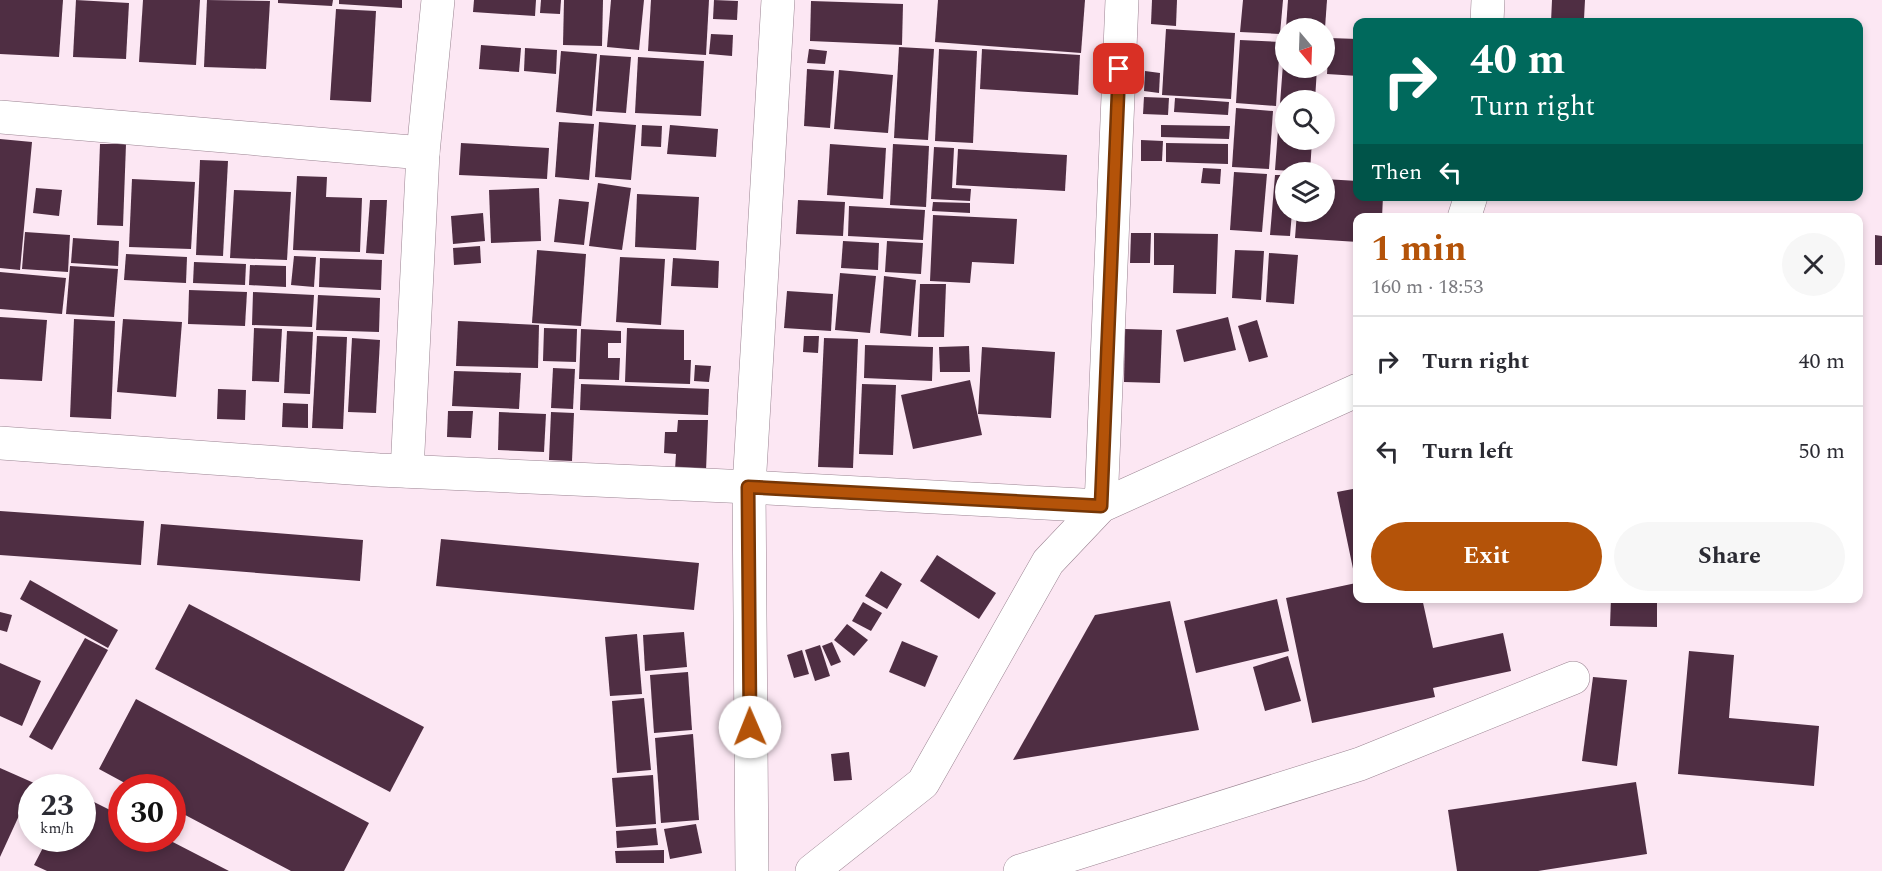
<!DOCTYPE html>
<meta charset="utf-8">
<style>
:root{--surface:#fff;--page:#f7f7f7;--text:#2b2b33;--muted:#7c7c81;--line:#e1e1e2;--accent:#b45309}
body{margin:0;font-family:Spectral,serif;background:var(--page);color:var(--text);height:100vh;display:flex;flex-direction:column;font-size:22px;white-space:nowrap}
*{box-sizing:border-box;margin:0}
p{font-size:20px;color:var(--muted)}
.icon{flex:none;width:33px;height:33px;fill:none;stroke:currentColor;stroke-width:2;stroke-linecap:round;stroke-linejoin:round}
.map{position:relative;flex:1;overflow:hidden}
.drawer{position:absolute;left:1353px;top:213px;width:510px;height:390px;display:flex;flex-direction:column;background:var(--surface);border-radius:12px;box-shadow:0 3px 9px #0003}
.drawer>*{flex:none}
.hud{position:absolute;left:1353px;top:18px;width:510px;height:183px;border-radius:12px;box-shadow:0 3px 9px #0003;background:#00695c;color:#fff;overflow:hidden}
.needle{width:39px;rotate:161deg}
.tools{position:absolute;left:1275px;top:18px;display:grid;gap:12px}
.tools a{display:grid;place-items:center;width:60px;height:60px;border-radius:50%;background:var(--surface);box-shadow:0 3px 9px #0003;font-size:30px}
.speed{position:absolute;left:18px;top:774px;display:flex;gap:12px;font-size:30px;font-weight:700;text-align:center}
.speed>*{display:grid;place-content:center;width:78px;height:78px;border-radius:50%;background:var(--surface);box-shadow:0 3px 9px #0003;line-height:1}
.speed small{font-size:15px;font-weight:400}
.speed .limit{border:9px solid #d22;background:#fff;color:#111}
.pin{position:absolute;display:grid;place-items:center;width:51px;height:51px;color:#fff;margin:-26px;border-radius:12px;box-shadow:0 3px 9px #0006}
.me{position:absolute;width:66px;margin:-33px;rotate:359deg;stroke-linejoin:round;filter:drop-shadow(0 0 4px #0008)}
.turn{display:flex;align-items:center;gap:21px;height:126px;padding:0 18px;font-size:27px}
.turn .icon{width:78px;height:78px;stroke-width:2.5}
.turn b{display:block;font-size:42px;line-height:51px}
.then{display:flex;align-items:center;height:57px;padding:0 18px;background:#0003;gap:12px;font-size:22px}
.round{display:grid;place-items:center;flex:none;width:63px;height:63px;border-radius:32px;background:var(--page)}
.head{display:flex;align-items:center;justify-content:space-between;height:102px;padding:0 18px}
h1{font-size:36px;font-weight:700;line-height:45px;color:var(--accent)}
.button{display:flex;gap:12px;margin-top:auto;padding:12px 18px}
.button a{flex:1;height:69px;border-radius:36px;background:var(--accent);color:#fff;font-size:24px;font-weight:700;line-height:69px;text-align:center}
.button a+a{background:var(--page);color:var(--text)}
ul{padding:0;list-style:none}
li{display:flex;align-items:center;gap:18px;height:90px;padding:0 18px;border-top:2px solid var(--line)}
li div{flex:1}
li b{display:block;font-size:22px}
li em{font-style:normal}
.map>svg:first-child{display:block}
</style>
<div class="map">
<svg width="1882" height="871" viewBox="0 0 1882 871">
<rect width="100%" height="100%" fill="#fce7f3"/>
<g fill="#4f2e43">
<polygon points="0,0 63,0 59,57 0,54"/>
<polygon points="76,0 129,3 126,59 73,57"/>
<polygon points="143,0 200,0 196,65 139,62"/>
<polygon points="207,0 270,1 266,69 204,67"/>
<polygon points="278,0 333,0 332,6 278,3"/>
<polygon points="339,0 402,0 402,8 339,4"/>
<polygon points="474,0 536,0 535,16 473,12"/>
<polygon points="541,0 561,0 560,14 540,13"/>
<polygon points="564,0 603,0 602,46 563,45"/>
<polygon points="611,0 644,0 639,50 607,47"/>
<polygon points="651,0 709,0 706,55 648,51"/>
<polygon points="714,0 738,1 737,20 713,19"/>
<polygon points="938,0 1085,0 1081,53 935,42"/>
<polygon points="1152,0 1177,0 1176,26 1151,24"/>
<polygon points="1243,0 1283,0 1280,34 1240,32"/>
<polygon points="1288,0 1327,0 1325,28 1286,28"/>
<polygon points="1552,0 1585,0 1584,19 1605,20 1605,22 1551,22"/>
<polygon points="811,1 903,4 902,45 810,41"/>
<polygon points="336,9 376,11 371,102 330,100"/>
<polygon points="1166,29 1235,33 1231,99 1162,95"/>
<polygon points="711,34 733,35 732,56 709,54"/>
<polygon points="1329,38 1358,39 1358,76 1327,74"/>
<polygon points="1240,40 1280,42 1276,106 1236,103"/>
<polygon points="481,45 521,48 519,72 479,69"/>
<polygon points="899,47 934,49 928,140 894,138"/>
<polygon points="525,48 557,50 556,74 524,71"/>
<polygon points="809,49 827,51 825,64 807,63"/>
<polygon points="939,49 977,51 973,143 935,141"/>
<polygon points="982,49 1080,55 1078,95 980,89"/>
<polygon points="561,51 597,54 592,116 556,112"/>
<polygon points="600,55 631,57 626,113 596,111"/>
<polygon points="638,57 704,61 701,116 635,113"/>
<polygon points="1283,64 1286,64 1286,68 1317,68 1315,100 1286,100 1286,140 1312,140 1310,172 1275,170"/>
<polygon points="807,69 834,71 830,128 804,126"/>
<polygon points="839,70 893,75 888,133 834,129"/>
<polygon points="1145,71 1160,73 1159,93 1144,91"/>
<polygon points="1144,97 1169,98 1168,115 1143,114"/>
<polygon points="1175,98 1229,102 1228,115 1174,112"/>
<polygon points="1236,108 1273,111 1269,169 1232,167"/>
<polygon points="559,122 594,124 589,180 555,177"/>
<polygon points="599,122 636,125 631,180 595,177"/>
<polygon points="642,125 662,126 661,147 641,146"/>
<polygon points="670,125 718,129 716,157 667,154"/>
<polygon points="1161,125 1230,126 1229,139 1161,137"/>
<polygon points="0,139 32,142 20,270 0,268"/>
<polygon points="1141,140 1163,141 1162,161 1141,161"/>
<polygon points="461,143 549,148 547,179 459,175"/>
<polygon points="1166,143 1228,144 1228,164 1166,162"/>
<polygon points="100,144 126,144 123,226 97,225"/>
<polygon points="830,144 886,148 883,199 827,195"/>
<polygon points="893,144 929,146 926,207 890,205"/>
<polygon points="934,147 954,148 952,188 971,189 970,201 931,199"/>
<polygon points="958,149 1067,155 1065,191 956,185"/>
<polygon points="200,160 228,161 223,256 196,255"/>
<polygon points="1203,168 1221,169 1220,184 1201,183"/>
<polygon points="1234,172 1267,174 1262,232 1230,230"/>
<polygon points="1275,175 1286,175 1286,212 1292,212 1290,236 1270,235"/>
<polygon points="297,176 327,177 326,197 362,198 360,252 293,250"/>
<polygon points="132,179 195,182 191,249 129,247"/>
<polygon points="1324,179 1358,181 1358,196 1383,196 1382,218 1358,218 1358,242 1295,238 1297,212 1324,212"/>
<polygon points="598,183 631,188 622,250 589,246"/>
<polygon points="36,188 62,190 59,216 33,213"/>
<polygon points="539,188 541,241 491,243 489,190"/>
<polygon points="234,190 291,192 287,260 230,258"/>
<polygon points="637,194 699,197 696,250 635,247"/>
<polygon points="559,199 589,202 584,245 554,242"/>
<polygon points="370,200 387,200 384,254 366,253"/>
<polygon points="798,200 845,202 843,236 796,234"/>
<polygon points="933,202 970,203 970,213 932,211"/>
<polygon points="849,206 925,210 923,240 848,236"/>
<polygon points="483,213 485,241 453,244 451,216"/>
<polygon points="933,215 1017,219 1014,264 972,262 970,283 930,281"/>
<polygon points="25,232 70,235 68,272 22,269"/>
<polygon points="1131,233 1151,233 1150,263 1130,263"/>
<polygon points="1154,233 1218,234 1216,294 1173,293 1174,265 1154,265"/>
<polygon points="1875,235 1882,236 1882,265 1875,265"/>
<polygon points="73,238 119,241 118,266 71,263"/>
<polygon points="843,241 879,243 878,270 841,268"/>
<polygon points="887,241 923,243 921,274 885,272"/>
<polygon points="480,246 481,263 454,265 453,248"/>
<polygon points="537,250 586,254 581,326 532,323"/>
<polygon points="1235,250 1264,251 1261,300 1232,298"/>
<polygon points="1269,253 1298,255 1294,304 1266,302"/>
<polygon points="126,254 187,257 186,283 124,280"/>
<polygon points="294,256 316,257 314,287 291,285"/>
<polygon points="620,257 665,259 661,325 616,322"/>
<polygon points="320,258 382,260 381,290 319,287"/>
<polygon points="673,258 719,261 718,288 671,286"/>
<polygon points="194,262 246,264 245,285 193,283"/>
<polygon points="250,265 286,266 286,287 249,285"/>
<polygon points="70,266 118,269 114,317 66,314"/>
<polygon points="0,272 66,278 62,314 0,309"/>
<polygon points="840,273 876,276 870,333 835,330"/>
<polygon points="884,276 916,280 911,336 880,333"/>
<polygon points="920,284 946,284 944,337 918,337"/>
<polygon points="189,290 247,292 245,326 188,324"/>
<polygon points="787,291 833,294 831,331 784,328"/>
<polygon points="253,292 314,295 312,327 252,325"/>
<polygon points="318,295 380,298 379,332 316,330"/>
<polygon points="0,317 47,320 42,381 0,379"/>
<polygon points="1228,317 1236,350 1184,362 1176,330"/>
<polygon points="74,319 115,321 111,419 70,417"/>
<polygon points="123,319 182,322 176,397 117,392"/>
<polygon points="1257,320 1268,357 1249,362 1238,326"/>
<polygon points="458,321 539,325 538,368 456,366"/>
<polygon points="254,328 282,329 279,382 252,381"/>
<polygon points="544,328 577,329 576,362 543,361"/>
<polygon points="627,328 684,330 684,360 691,360 690,384 625,382"/>
<polygon points="581,329 621,331 621,343 608,343 608,358 620,358 619,380 579,379"/>
<polygon points="1125,329 1162,330 1160,383 1124,382"/>
<polygon points="287,331 313,332 310,394 284,393"/>
<polygon points="317,336 347,337 343,429 312,428"/>
<polygon points="804,336 819,336 818,353 803,352"/>
<polygon points="352,338 380,340 376,413 348,412"/>
<polygon points="824,338 858,339 853,468 818,467"/>
<polygon points="865,345 933,347 932,381 864,378"/>
<polygon points="969,346 970,372 940,372 939,347"/>
<polygon points="982,347 1055,352 1051,418 978,414"/>
<polygon points="695,365 711,366 709,382 694,381"/>
<polygon points="553,368 575,369 573,409 551,408"/>
<polygon points="454,371 521,373 519,409 452,406"/>
<polygon points="970,380 982,435 913,449 901,395"/>
<polygon points="581,384 709,389 708,415 580,410"/>
<polygon points="862,384 896,385 893,455 859,454"/>
<polygon points="218,389 246,390 245,420 217,419"/>
<polygon points="283,403 308,404 308,428 282,427"/>
<polygon points="448,411 473,411 471,438 447,437"/>
<polygon points="499,412 546,414 544,452 498,450"/>
<polygon points="551,412 574,413 572,461 549,460"/>
<polygon points="678,420 708,420 706,471 675,470 676,454 664,453 665,432 677,432"/>
<polygon points="1358,488 1358,598 1422,598 1433,648 1503,633 1511,671 1433,688 1435,697 1312,723 1286,598 1356,583 1337,492"/>
<polygon points="0,511 144,521 141,565 0,555"/>
<polygon points="161,524 363,540 360,581 157,565"/>
<polygon points="441,539 699,563 694,610 436,586"/>
<polygon points="937,555 996,593 979,619 920,581"/>
<polygon points="881,571 902,584 887,609 865,596"/>
<polygon points="30,580 118,630 108,648 20,599"/>
<polygon points="1611,598 1657,598 1657,627 1610,626"/>
<polygon points="1277,599 1289,651 1196,673 1184,621"/>
<polygon points="1170,601 1199,730 1013,760 1095,615"/>
<polygon points="863,602 882,613 871,631 852,621"/>
<polygon points="189,604 424,727 390,792 155,669"/>
<polygon points="0,612 12,615 7,632 0,630"/>
<polygon points="847,624 868,640 854,656 834,640"/>
<polygon points="684,632 687,667 645,671 643,635"/>
<polygon points="637,634 642,694 610,696 605,637"/>
<polygon points="85,638 108,650 52,750 29,737"/>
<polygon points="902,641 938,656 925,687 889,672"/>
<polygon points="832,642 841,662 831,666 822,646"/>
<polygon points="820,645 830,676 815,681 805,650"/>
<polygon points="802,650 809,674 794,678 787,655"/>
<polygon points="1689,651 1734,655 1729,718 1819,726 1814,786 1678,774"/>
<polygon points="1288,656 1301,701 1265,711 1253,667"/>
<polygon points="0,663 41,681 22,726 0,716"/>
<polygon points="688,672 692,730 654,733 650,675"/>
<polygon points="1593,677 1627,680 1617,766 1582,761"/>
<polygon points="644,698 651,770 617,773 612,701"/>
<polygon points="136,699 369,823 344,871 291,871 172,808 172,788 134,788 99,769"/>
<polygon points="693,734 699,820 661,823 655,738"/>
<polygon points="849,752 852,780 834,781 831,754"/>
<polygon points="0,768 34,783 0,857"/>
<polygon points="653,775 656,824 616,827 612,778"/>
<polygon points="1636,782 1647,854 1538,871 1457,871 1448,810"/>
<polygon points="82,796 122,816 122,838 165,838 229,871 47,871 34,865 48,838 82,838"/>
<polygon points="696,824 702,853 670,859 664,829"/>
<polygon points="656,828 658,845 617,848 616,831"/>
<polygon points="664,850 664,863 616,863 615,851"/>
</g>
<g fill="none" stroke-linecap="round" stroke-linejoin="round">
<defs>
<g id="minor">
<polyline points="0,117 423,153"/>
<polyline points="0,443 379,470 749,487 1101,506 1122,0"/>
<polyline points="407,471 423,153 438,0"/>
<polyline points="752,871 749,487 778,0"/>
<polyline points="1020,871 1360,764 1573,678"/>
</g>
<g id="secondary">
<polyline points="1487,22 1488,0"/>
<polyline points="1464,218 1471,196"/>
<polyline points="812,871 923,783 1048,562 1101,506 1358,390"/>
</g>
</defs>
<use href="#minor" stroke="#9b8492" stroke-width="34"/>
<use href="#secondary" stroke="#9b8492" stroke-width="34"/>
<use href="#minor" stroke="#fff" stroke-width="33"/>
<use href="#secondary" stroke="#fff" stroke-width="33"/>
</g>
<g fill="none" stroke-linecap="round" stroke-linejoin="round">
<defs>
<polyline id="route" points="750,727 748,487 1101,506 1119,69"/>
</defs>
<use href="#route" stroke="#753606" stroke-width="15"/>
<use href="#route" stroke="#b45309" stroke-width="10"/>
</g>
</svg>
<div class="tools">
<a><svg class="needle" viewBox="-14 -14 28 28"><path d="M0-13l5 13h-10z" fill="#e53935"/><path d="M0 13l5-13h-10z" fill="#7c7c81"/></svg></a>
<a><svg class="icon" aria-label="search" viewBox="0 0 24 24"><circle cx="10" cy="10" r="6"/><path d="M15 15l6 6"/></svg></a>
<a><svg class="icon" aria-label="layers" viewBox="0 0 24 24"><path d="M12 4l9 5-9 5-9-5zM3 14l9 5 9-5"/></svg></a>
</div>
<div class="speed"><div>23<small>km/h</small></div><div class="limit">30</div></div>
<div class="pin" style="left:1119px;top:69px;background:#d93025"><svg class="icon" aria-label="arrive" viewBox="0 0 24 24"><path d="M6 21V4h12l-3 4 3 4H6"/></svg></div>
<svg class="me" style="left:750px;top:727px" viewBox="-20 -20 40 40"><circle r="19" fill="#fff"/><path d="M0-13L10 11 0 6-10 11z" fill="#b45309"/></svg>
<div class="hud">
<div class="turn"><svg class="icon" aria-label="right" viewBox="0 0 24 24"><path d="M7 20v-9h11M14 6l5 5-5 5"/></svg><div><b>40 m</b>Turn right</div></div>
<div class="then">Then<svg class="icon" aria-label="left" viewBox="0 0 24 24"><path d="M17 20v-9H6M10 6l-5 5 5 5"/></svg></div>
</div>
<section class="drawer">
<div class="head"><div><h1>1 min</h1><p>160 m · 18:53</p></div><a class="round"><svg class="icon" aria-label="close" viewBox="0 0 24 24"><path d="M6 6l12 12M18 6L6 18"/></svg></a></div>
<ul>
<li><svg class="icon" aria-label="right" viewBox="0 0 24 24"><path d="M7 20v-9h11M14 6l5 5-5 5"/></svg><div><b>Turn right</b></div><em>40 m</em></li>
<li><svg class="icon" aria-label="left" viewBox="0 0 24 24"><path d="M17 20v-9H6M10 6l-5 5 5 5"/></svg><div><b>Turn left</b></div><em>50 m</em></li>
</ul>
<div class="button"><a>Exit</a><a>Share</a></div>
</section>
</div>
